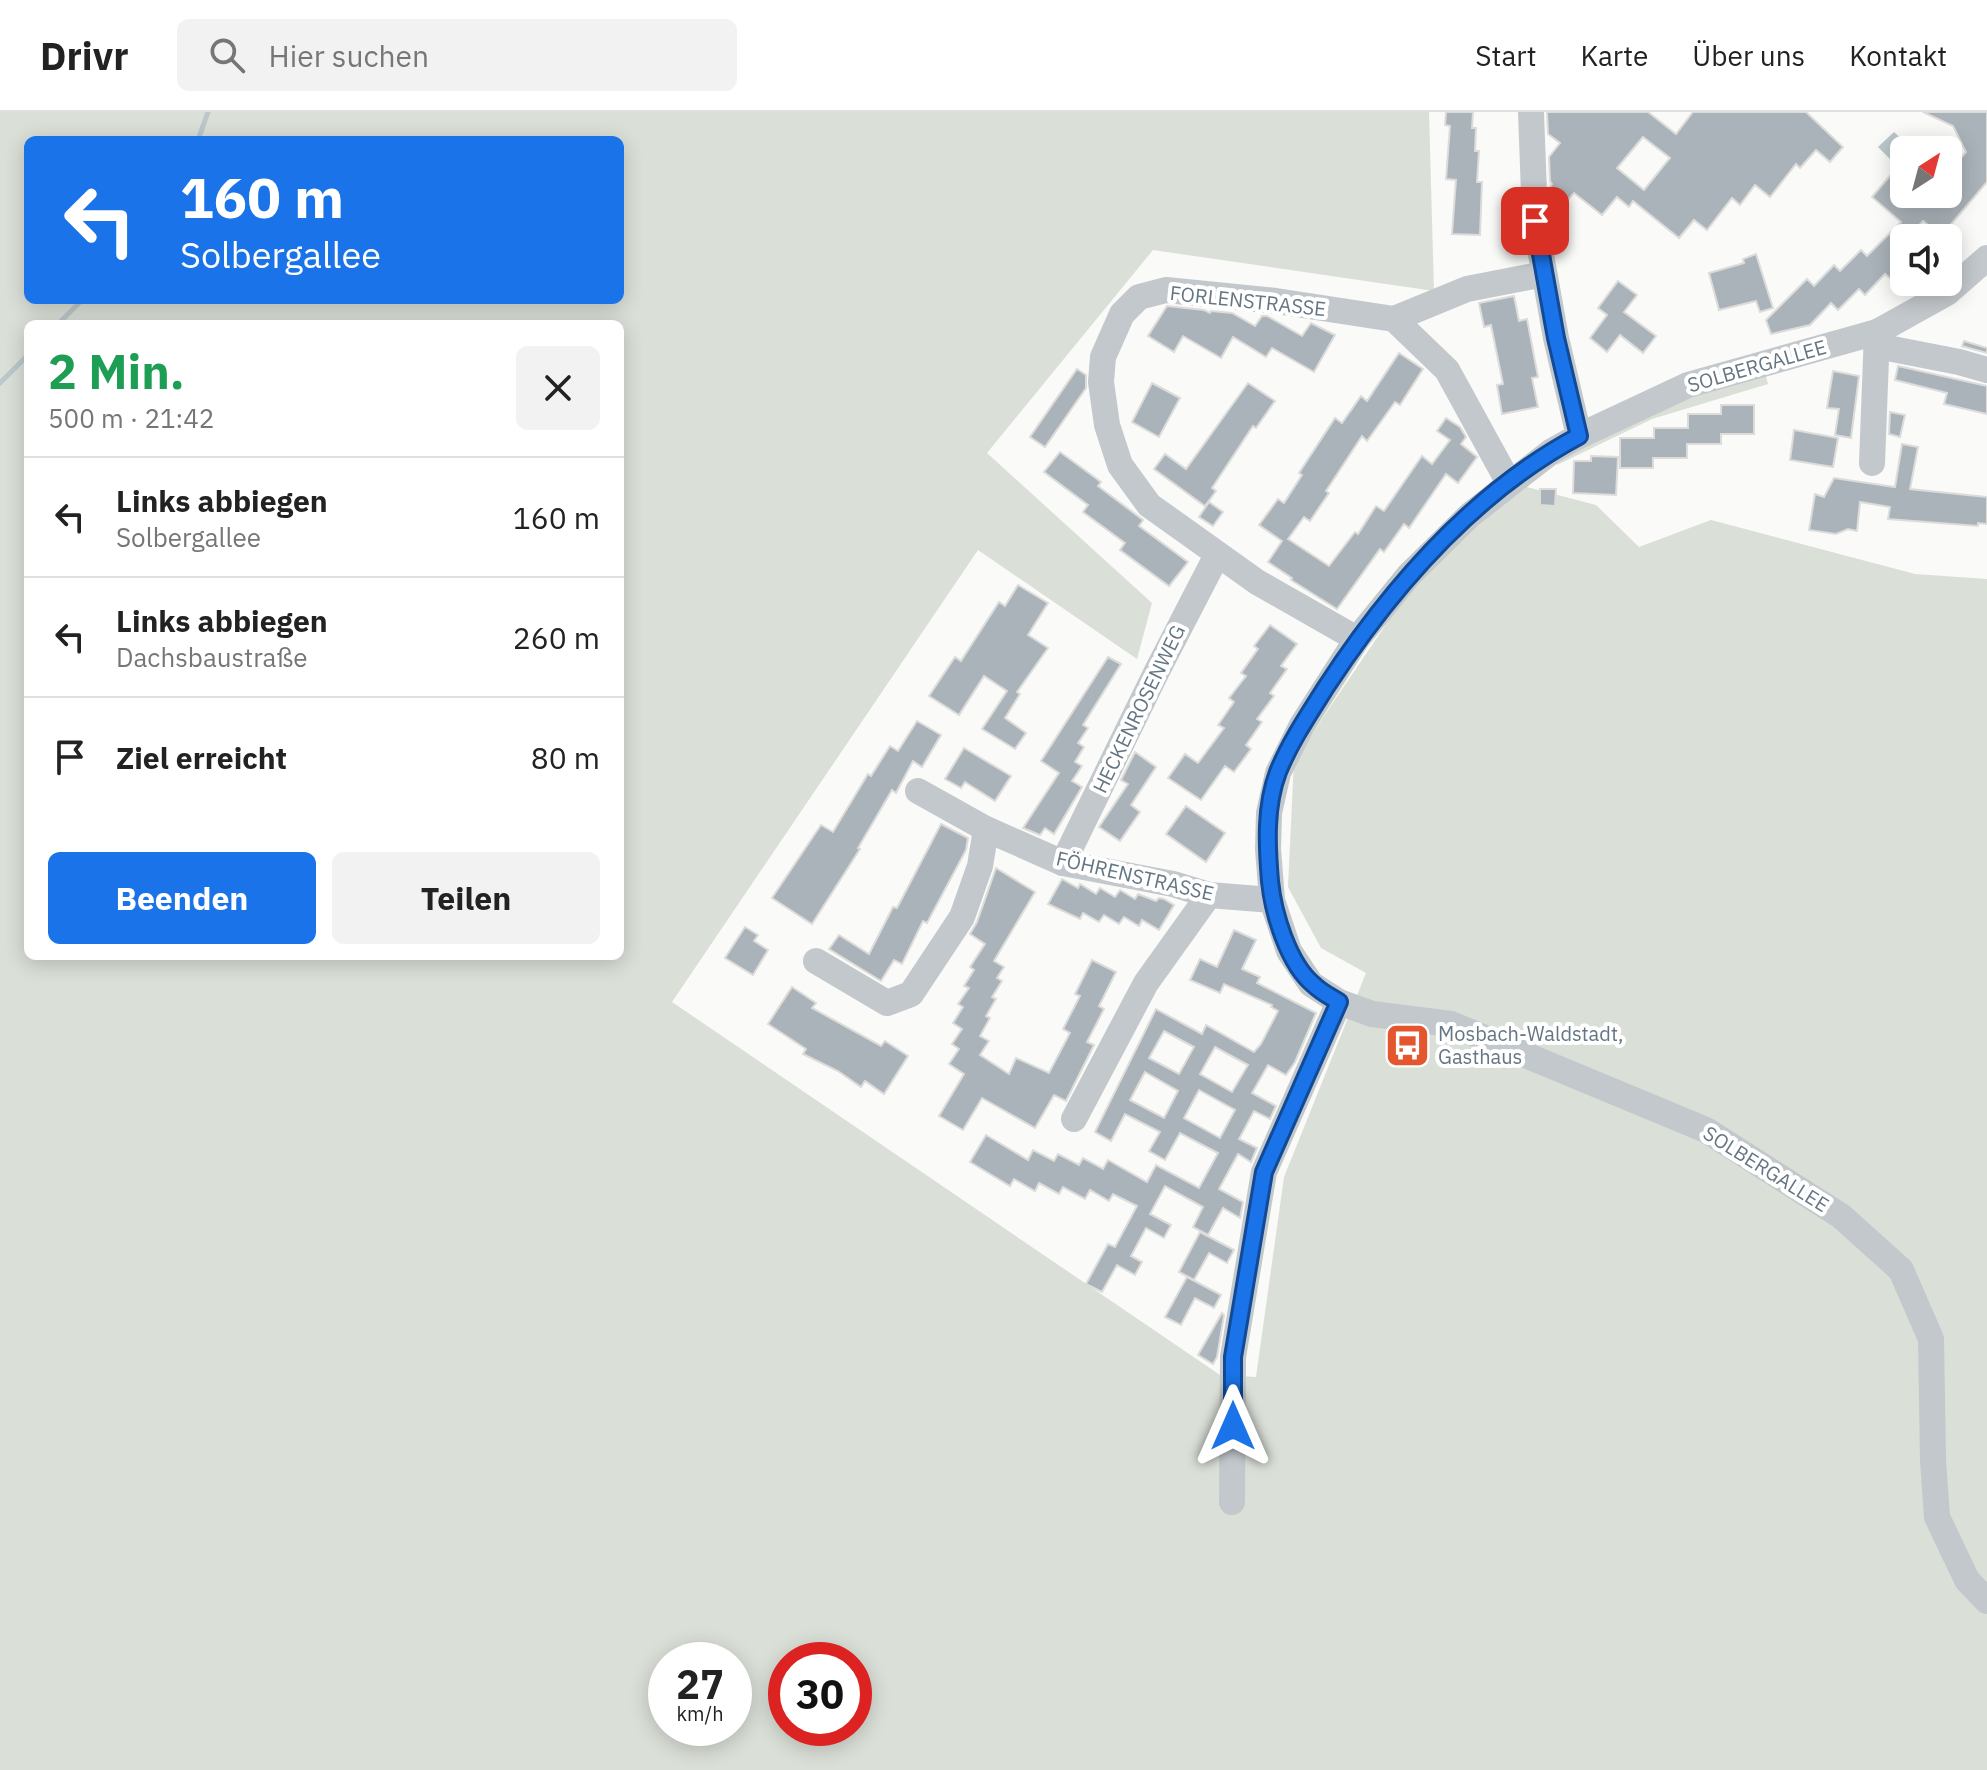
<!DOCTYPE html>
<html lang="de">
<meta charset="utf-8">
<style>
:root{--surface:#fff;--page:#f2f2f2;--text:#222;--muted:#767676;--line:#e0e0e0;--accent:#1a73e8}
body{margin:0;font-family:"IBM Plex Sans",sans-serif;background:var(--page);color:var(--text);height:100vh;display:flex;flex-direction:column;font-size:30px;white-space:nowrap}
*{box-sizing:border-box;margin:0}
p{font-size:26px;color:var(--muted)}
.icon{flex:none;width:44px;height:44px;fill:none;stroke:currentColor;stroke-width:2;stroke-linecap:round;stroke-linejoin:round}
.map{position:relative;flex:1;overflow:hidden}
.sheet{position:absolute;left:24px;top:208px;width:600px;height:640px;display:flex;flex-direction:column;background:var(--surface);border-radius:12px;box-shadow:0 4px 20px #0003}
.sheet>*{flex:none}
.hud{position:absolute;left:24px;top:24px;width:600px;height:168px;border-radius:12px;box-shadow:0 4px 20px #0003;background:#1a73e8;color:#fff;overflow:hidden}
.needle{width:52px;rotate:36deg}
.fabs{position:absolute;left:1890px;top:24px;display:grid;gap:16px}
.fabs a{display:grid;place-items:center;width:72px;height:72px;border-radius:12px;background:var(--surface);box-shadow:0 4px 20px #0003;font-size:40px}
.speed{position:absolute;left:648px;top:1530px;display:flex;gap:16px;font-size:40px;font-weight:700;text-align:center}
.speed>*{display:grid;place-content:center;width:104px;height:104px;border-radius:50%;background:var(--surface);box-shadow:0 4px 20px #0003;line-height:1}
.speed small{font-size:20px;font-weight:400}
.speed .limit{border:12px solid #d22;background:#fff;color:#111}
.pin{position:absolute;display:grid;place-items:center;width:68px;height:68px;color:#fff;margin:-34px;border-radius:16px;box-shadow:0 4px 12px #0006}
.me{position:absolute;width:88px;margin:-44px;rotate:0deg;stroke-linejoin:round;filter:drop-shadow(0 0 6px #0008)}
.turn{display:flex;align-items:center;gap:28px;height:168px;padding:0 24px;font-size:36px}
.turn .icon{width:104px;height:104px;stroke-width:2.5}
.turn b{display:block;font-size:56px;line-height:68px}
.round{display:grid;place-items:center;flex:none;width:84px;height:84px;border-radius:12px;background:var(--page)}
.overview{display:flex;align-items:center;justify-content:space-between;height:136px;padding:0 24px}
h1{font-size:48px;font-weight:700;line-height:60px;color:#1e9e55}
.primary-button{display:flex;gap:16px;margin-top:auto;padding:16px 24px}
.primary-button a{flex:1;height:92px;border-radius:12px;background:var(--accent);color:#fff;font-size:32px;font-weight:700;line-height:92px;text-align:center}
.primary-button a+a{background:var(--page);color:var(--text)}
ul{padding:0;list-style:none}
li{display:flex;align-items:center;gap:24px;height:120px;padding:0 24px;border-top:2px solid var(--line)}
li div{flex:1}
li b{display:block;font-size:30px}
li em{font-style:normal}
header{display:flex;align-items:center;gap:48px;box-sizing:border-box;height:112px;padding:0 40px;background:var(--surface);border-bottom:2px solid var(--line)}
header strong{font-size:38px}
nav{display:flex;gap:44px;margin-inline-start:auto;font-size:28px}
.search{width:560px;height:72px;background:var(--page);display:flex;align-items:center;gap:20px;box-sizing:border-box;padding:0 28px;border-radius:12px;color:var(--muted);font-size:30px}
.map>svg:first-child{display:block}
</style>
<header>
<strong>Drivr</strong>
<div class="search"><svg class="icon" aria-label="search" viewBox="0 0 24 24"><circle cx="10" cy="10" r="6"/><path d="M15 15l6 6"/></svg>Hier suchen</div>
<nav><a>Start</a><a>Karte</a><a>Über uns</a><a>Kontakt</a></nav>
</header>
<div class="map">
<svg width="1987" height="1658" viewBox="0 0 1987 1658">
<rect width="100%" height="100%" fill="#fafaf8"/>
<g fill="#dadfd7" fill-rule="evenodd">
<path d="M0,0H1429L1434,179L1153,138L987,341L1152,491L1137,547L978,438L672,890L1220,1263L1256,1265L1284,1065L1366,861L1321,836L1288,775L1294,648L1429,449L1527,375L1596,393L1639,435L1711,408L1915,462L1987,467V1658H0ZM28,28H620V188H28ZM28,212H620V844H28ZM666,1548H734V1616H666ZM786,1548H854V1616H786Z"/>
<polygon points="1763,252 1768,272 1652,307 1557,353 1552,339"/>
</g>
<polygon fill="#bbc7cb" points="1894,20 1906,31 1890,47 1878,35"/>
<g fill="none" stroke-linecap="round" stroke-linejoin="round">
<g stroke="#bbc7cb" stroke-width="5">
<polyline points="198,28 208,0"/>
<polyline points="58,212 82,188"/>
<polyline points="0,271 28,243"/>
</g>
</g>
<g fill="#aab3b9" stroke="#dcdcda" stroke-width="2" fill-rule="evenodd">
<polygon points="1446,0 1473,0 1472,16 1476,16 1475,39 1479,39 1477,70 1482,70 1480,123 1452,122 1456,68 1446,67 1450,14 1445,13"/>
<path d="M1547,0H1648L1676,22L1693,0H1806L1843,35L1830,50L1816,38L1800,56L1796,52L1770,85L1755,73L1740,93L1732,86L1707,118L1694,108L1679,126L1633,89L1629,95L1617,85L1602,103L1574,81L1567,89L1550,75L1552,72L1550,69L1549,45L1560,31L1548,22ZM1643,25L1670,46L1644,78L1617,56Z"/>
<polygon points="1923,0 1987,0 1987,70 1941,124 1923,109 1908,126 1904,126 1904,156 1892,168 1885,162 1865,183 1859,177 1838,198 1831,191 1810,213 1771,222 1766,208 1807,167 1814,174 1834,153 1840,159 1861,138 1867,144 1901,110 1872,85 1904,47 1904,82 1948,82 1948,61 1966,40 1953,14"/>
<polygon points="1756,142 1773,196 1760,200 1756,189 1719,198 1709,161 1744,151 1743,147"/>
<polygon points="1618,169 1637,183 1624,200 1656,224 1643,241 1620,223 1607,240 1590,226 1607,203 1598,196"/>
<polygon points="1514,184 1519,209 1527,207 1538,265 1532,266 1538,295 1502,302 1497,273 1503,272 1491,213 1484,215 1479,191"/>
<polygon points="1167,194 1204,198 1210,201 1211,199 1232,201 1255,214 1262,204 1267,204 1302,224 1311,211 1335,223 1314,260 1272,236 1266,245 1233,225 1221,246 1183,224 1174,240 1148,224"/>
<polygon points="1964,229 1987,236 1987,241 1962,234"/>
<polygon points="1399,241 1423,257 1400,293 1395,290 1367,329 1362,324 1326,379 1329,381 1310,409 1304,405 1288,427 1329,454 1355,420 1358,422 1376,394 1384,399 1422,344 1432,352 1450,328 1437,319 1446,306 1460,315 1466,325 1461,332 1477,345 1458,371 1446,362 1409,416 1404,412 1384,440 1380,437 1337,497 1291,468 1292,466 1268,450 1282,429 1259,413 1278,387 1284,391 1302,363 1299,361 1335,306 1342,311 1361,284 1367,289"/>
<polygon points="1898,254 1987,274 1987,302 1944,292 1947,281 1895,268"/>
<polygon points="1077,257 1086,263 1086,276 1045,335 1030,325"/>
<polygon points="1833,259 1859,264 1851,326 1835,323 1839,297 1827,296"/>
<polygon points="1152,271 1180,286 1159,325 1132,310"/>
<polygon points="1248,271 1275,289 1256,316 1253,314 1212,376 1216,379 1205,394 1154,357 1165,342 1186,357"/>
<polygon points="1721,293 1754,293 1754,322 1721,322 1721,332 1687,332 1687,346 1653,346 1653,356 1620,356 1620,326 1654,326 1654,316 1688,316 1688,302 1721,302"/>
<polygon points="1890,300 1905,303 1900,325 1889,322"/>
<polygon points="1794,318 1838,326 1833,355 1790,348"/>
<polygon points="1902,332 1918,335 1910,377 1987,385 1987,412 1978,411 1978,414 1888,407 1890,395 1860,390 1857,419 1848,417 1836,422 1809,418 1815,382 1824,385 1834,366 1895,375"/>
<polygon points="1060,340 1101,370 1098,374 1143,408 1139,414 1188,450 1169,474 1120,438 1125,431 1083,400 1088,393 1044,360"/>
<polygon points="1591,344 1618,345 1616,383 1573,381 1574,349 1591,349"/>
<polygon points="1540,377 1556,377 1555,394 1540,393"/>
<polygon points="1209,390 1223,400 1213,414 1199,405"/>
<polygon points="1018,473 1048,491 1028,523 1048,536 1017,580 1020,582 1005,606 1026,621 1015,637 982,617 1007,579 984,564 959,603 929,584 955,545 961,549 999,490 1005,494"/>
<polygon points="1270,513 1297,532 1281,554 1287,557 1270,581 1274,584 1257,607 1262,610 1246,633 1251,637 1234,660 1225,654 1201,688 1168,666 1185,642 1198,651 1224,616 1218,613 1234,590 1229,586 1246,564 1241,561 1258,537 1254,534"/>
<polygon points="1108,545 1121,552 1083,613 1088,616 1078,631 1084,635 1075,650 1082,654 1072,669 1082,675 1054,722 1045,716 1040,723 1023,716 1059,661 1041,649"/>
<polygon points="917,609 941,623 922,655 913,649 896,681 892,678 858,736 860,737 812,812 772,786 821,713 833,720 868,662 871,664 890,634 898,639"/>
<polygon points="964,636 1011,664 995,689 965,670 961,676 945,667"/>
<polygon points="1135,640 1156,655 1131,693 1140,700 1120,729 1099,715 1128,672 1121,668"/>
<polygon points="1186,694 1225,721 1206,750 1166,722"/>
<polygon points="941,712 968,726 966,738 927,811 923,809 902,852 894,848 881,869 829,837 839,823 869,842 893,795 897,796"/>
<polygon points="996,756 1035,780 994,849 1004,855 997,866 1002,869 992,885 996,887 986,904 990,906 980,924 989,929 980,943 1009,962 1016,946 1049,961 1070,921 1063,917 1080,884 1075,882 1092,848 1116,860 1099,894 1104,897 1087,930 1094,933 1066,989 1054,983 1035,1016 982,986 963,1018 939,1004 964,962 949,952 959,937 952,932 962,917 953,911 963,895 958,892 969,876 964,874 974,858 970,855 985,832 970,822 977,810"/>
<polygon points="1062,767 1078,776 1080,772 1096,782 1100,776 1115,785 1120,778 1135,787 1138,782 1156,789 1159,786 1164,787 1174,793 1159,818 1142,808 1139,814 1124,805 1119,812 1104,803 1099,810 1083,801 1080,807 1048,792"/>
<polygon points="745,815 758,823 754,829 768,838 753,863 725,846"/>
<path d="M1234,818L1256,828L1242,857L1260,865L1257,871L1316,901L1295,950L1286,963L1268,953L1252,981L1276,994L1270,1007L1254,999L1239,1027L1257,1036L1251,1050L1238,1042L1219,1077L1243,1090L1240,1106L1223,1096L1208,1123L1193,1115L1203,1095L1165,1074L1150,1102L1171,1113L1164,1126L1146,1116L1131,1144L1142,1150L1135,1163L1117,1153L1102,1180L1086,1172L1108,1132L1115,1135L1137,1094L1113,1082L1109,1089L1090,1078L1085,1087L1063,1075L1059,1082L1039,1071L1035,1079L1014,1067L1010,1074L970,1050L986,1023L1028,1048L1033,1038L1054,1049L1058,1042L1079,1053L1083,1046L1103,1057L1108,1048L1147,1070L1156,1053L1199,1076L1218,1041L1180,1021L1165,1048L1149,1039L1160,1020L1125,1002L1111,1029L1095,1020L1156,897L1202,922L1206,913L1254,940L1261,932L1278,899L1271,895L1272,893L1224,872L1220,881L1190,868L1200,847L1217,855ZM1164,919L1194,935L1179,962L1149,946ZM1215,935L1248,953L1232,980L1200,962ZM1145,960L1178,979L1164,1006L1130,988ZM1199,978L1235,998L1220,1026L1184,1006Z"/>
<polygon points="792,875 816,891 812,896 881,934 885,929 908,944 884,982 865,969 861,975 838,959 803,942 806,937 768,912"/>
<polygon points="1200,1120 1234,1138 1227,1151 1209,1141 1194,1168 1179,1160"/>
<polygon points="1187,1165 1221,1183 1214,1196 1195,1186 1181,1213 1165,1205"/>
<polygon points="1222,1201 1224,1203 1217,1245 1213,1252 1198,1243"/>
</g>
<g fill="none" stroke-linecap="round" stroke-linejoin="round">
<g stroke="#c3c8cc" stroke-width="26">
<polyline points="1531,0 1535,109 1556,226 1579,324"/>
<polyline points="1987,146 1947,181 1877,220 1688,273 1579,324 1552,339 1470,403 1409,463 1357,527 1302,613 1278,661 1269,701 1268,737 1272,788 1289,839 1311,872 1339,890 1372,902 1451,912 1706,1018 1841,1104 1901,1158 1931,1227 1933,1348 1937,1405 1967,1468 1987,1489"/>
<polyline points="1394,207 1467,177 1544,162"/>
<polyline points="1877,234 1959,250 1987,258"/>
<polyline points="1872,351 1877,220"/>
<polyline points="1357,527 1257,470 1149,393 1120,353 1107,313 1101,270 1103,245 1122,202 1139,185 1166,178 1276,189 1394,207 1447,258 1509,371"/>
<polyline points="918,679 986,717 1063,751 1173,772 1209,783 1272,788"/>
<polyline points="1063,751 1157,559 1217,443"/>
<polyline points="816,849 887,891 911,882 962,805 980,754 986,717"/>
<polyline points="1074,1007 1146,871 1209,783"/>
<polyline points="1232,1390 1233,1245 1264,1060 1339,890"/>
</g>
</g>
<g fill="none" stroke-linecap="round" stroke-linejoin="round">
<defs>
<path id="route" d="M1233,1314V1245L1264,1060L1339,890C1331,885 1321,880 1314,873C1288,852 1273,800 1270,769C1267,733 1265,694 1278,660C1290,630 1309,602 1326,575C1390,477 1474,380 1579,324L1556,226L1535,109"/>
</defs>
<use href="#route" stroke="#114b97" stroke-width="20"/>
<use href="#route" stroke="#1a73e8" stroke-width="14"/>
</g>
<defs>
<symbol id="bus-square" viewBox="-11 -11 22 22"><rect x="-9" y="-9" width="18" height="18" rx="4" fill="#e4572e" stroke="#fff"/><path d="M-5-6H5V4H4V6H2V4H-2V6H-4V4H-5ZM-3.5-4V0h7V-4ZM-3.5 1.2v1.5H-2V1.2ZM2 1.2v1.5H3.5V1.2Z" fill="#fff"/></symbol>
</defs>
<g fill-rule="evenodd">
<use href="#bus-square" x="1382" y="908" width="51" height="51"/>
</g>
<g text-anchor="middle" stroke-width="8" stroke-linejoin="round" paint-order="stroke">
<g font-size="20" fill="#657683" stroke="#fff">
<text transform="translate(1248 189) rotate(6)" y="7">FORLENSTRASSE</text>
<text transform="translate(1757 254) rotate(-16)" y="7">SOLBERGALLEE</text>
<text transform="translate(1139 597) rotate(-64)" y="7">HECKENROSENWEG</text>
<text transform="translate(1135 764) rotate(13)" y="7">FÖHRENSTRASSE</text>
<text transform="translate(1766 1057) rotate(32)" y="7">SOLBERGALLEE</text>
</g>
<g font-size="20" fill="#657683" stroke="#fff" text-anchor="start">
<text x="1438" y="929">Mosbach-Waldstadt,<tspan x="1438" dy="23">Gasthaus</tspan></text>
</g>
</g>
</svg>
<div class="fabs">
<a><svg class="needle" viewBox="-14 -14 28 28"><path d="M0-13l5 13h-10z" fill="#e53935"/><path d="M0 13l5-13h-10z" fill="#767676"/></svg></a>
<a><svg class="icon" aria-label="sound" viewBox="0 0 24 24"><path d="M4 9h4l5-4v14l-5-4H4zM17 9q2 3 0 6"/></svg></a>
</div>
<div class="speed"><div>27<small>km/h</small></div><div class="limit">30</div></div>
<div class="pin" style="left:1535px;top:109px;background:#d93025"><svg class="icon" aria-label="arrive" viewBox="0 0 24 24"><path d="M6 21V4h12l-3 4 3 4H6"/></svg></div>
<svg class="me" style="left:1233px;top:1314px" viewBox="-20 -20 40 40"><path d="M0-17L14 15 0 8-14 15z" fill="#1a73e8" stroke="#fff" stroke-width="4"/></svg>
<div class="hud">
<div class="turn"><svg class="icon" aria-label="left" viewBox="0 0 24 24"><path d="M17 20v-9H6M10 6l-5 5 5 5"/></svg><div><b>160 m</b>Solbergallee</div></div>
</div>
<section class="sheet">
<div class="overview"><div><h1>2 Min.</h1><p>500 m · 21:42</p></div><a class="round"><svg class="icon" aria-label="close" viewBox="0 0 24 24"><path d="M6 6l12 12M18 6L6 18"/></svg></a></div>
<ul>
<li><svg class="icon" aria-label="left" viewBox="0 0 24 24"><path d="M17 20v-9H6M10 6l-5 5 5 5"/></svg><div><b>Links abbiegen</b><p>Solbergallee</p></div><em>160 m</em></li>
<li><svg class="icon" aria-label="left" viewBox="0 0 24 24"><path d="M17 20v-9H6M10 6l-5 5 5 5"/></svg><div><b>Links abbiegen</b><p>Dachsbaustraße</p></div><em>260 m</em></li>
<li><svg class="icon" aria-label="arrive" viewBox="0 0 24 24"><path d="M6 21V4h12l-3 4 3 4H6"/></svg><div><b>Ziel erreicht</b></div><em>80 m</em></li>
</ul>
<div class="primary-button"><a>Beenden</a><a>Teilen</a></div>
</section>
</div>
